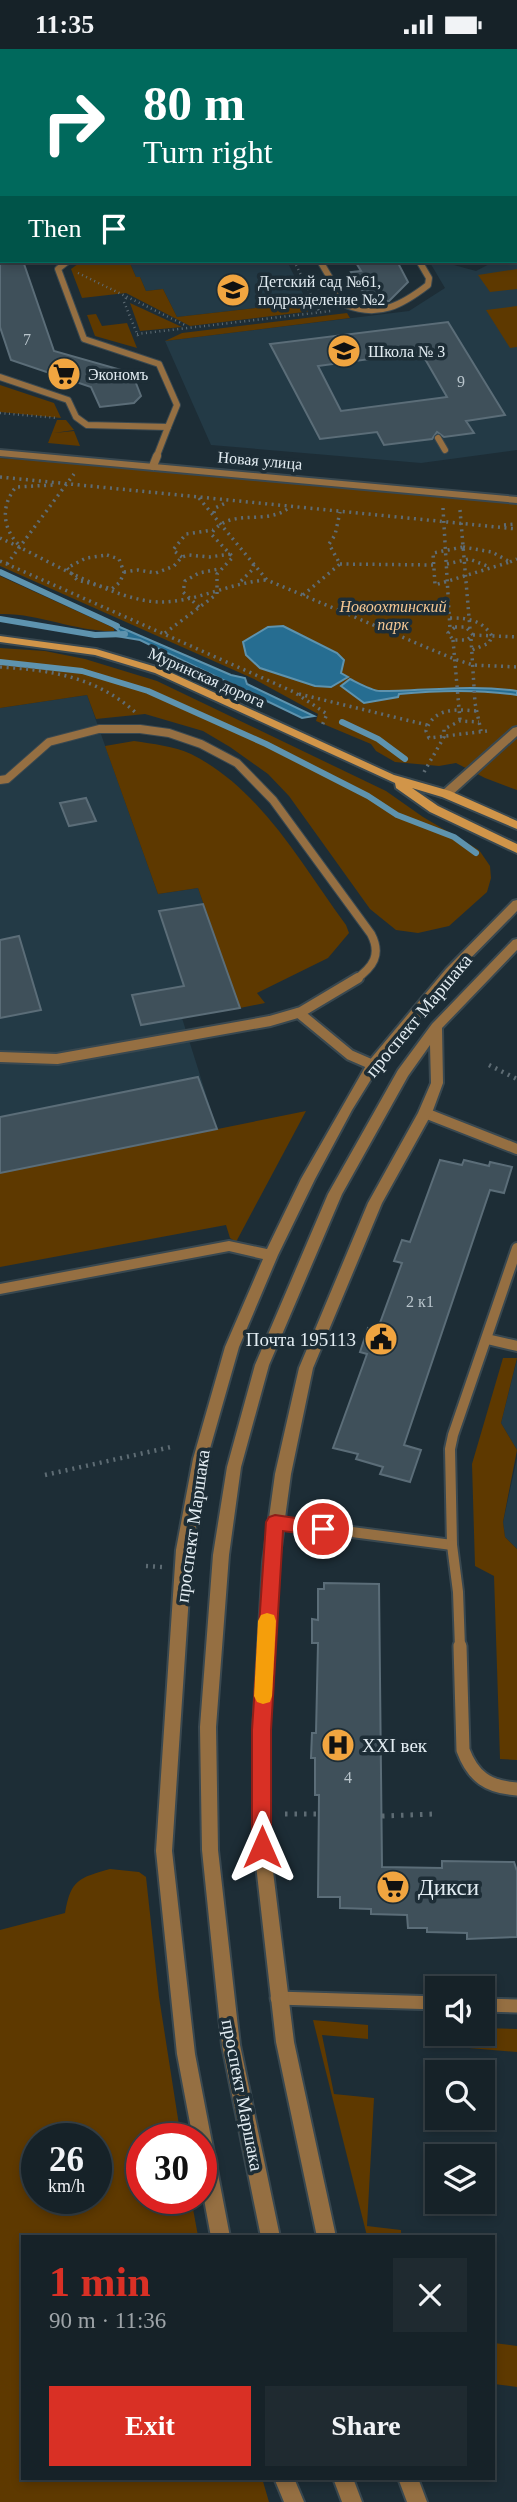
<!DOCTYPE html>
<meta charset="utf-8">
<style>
:root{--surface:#162228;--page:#1f2a30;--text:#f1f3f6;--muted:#9ea4a8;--line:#353f45;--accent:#d93025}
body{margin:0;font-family:Georgia,serif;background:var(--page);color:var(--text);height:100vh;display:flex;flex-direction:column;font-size:26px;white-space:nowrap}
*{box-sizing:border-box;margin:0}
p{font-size:23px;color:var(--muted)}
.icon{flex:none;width:38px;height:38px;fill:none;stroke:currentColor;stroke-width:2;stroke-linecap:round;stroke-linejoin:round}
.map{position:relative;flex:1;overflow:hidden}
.details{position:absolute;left:21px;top:2186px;width:474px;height:245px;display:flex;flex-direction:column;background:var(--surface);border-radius:0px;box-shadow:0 4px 10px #0003,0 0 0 2px var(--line)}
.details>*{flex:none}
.top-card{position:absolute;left:0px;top:0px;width:518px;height:214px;box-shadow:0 4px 10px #0003,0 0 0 2px var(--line);background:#00695c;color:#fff;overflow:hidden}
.buttons{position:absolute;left:425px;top:1927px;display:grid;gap:14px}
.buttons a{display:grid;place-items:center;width:70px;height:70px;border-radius:0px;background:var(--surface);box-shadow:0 4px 10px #0003,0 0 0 2px var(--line);font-size:35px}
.speed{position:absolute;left:21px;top:2074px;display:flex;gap:14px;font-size:35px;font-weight:700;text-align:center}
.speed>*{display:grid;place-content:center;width:91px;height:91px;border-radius:50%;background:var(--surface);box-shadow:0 4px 10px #0003,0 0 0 2px var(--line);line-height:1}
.speed small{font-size:18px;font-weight:400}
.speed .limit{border:10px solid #d22;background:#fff;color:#111}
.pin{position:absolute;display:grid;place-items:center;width:60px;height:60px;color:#fff;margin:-30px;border:4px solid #fff;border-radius:50%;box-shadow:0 2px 7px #0007}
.me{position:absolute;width:77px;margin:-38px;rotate:0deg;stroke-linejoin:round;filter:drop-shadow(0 0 5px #0008)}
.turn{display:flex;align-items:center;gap:24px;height:147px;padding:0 28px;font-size:32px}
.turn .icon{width:91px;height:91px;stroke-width:2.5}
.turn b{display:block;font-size:49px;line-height:60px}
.then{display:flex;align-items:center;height:66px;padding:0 28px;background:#0003;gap:14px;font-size:26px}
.round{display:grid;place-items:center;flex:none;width:74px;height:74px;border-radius:0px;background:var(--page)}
.head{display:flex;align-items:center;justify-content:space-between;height:119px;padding:0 28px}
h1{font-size:42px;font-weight:700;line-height:52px;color:var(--accent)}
.button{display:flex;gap:14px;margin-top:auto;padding:14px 28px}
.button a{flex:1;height:80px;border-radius:0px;background:var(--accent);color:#fff;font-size:28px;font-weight:700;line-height:80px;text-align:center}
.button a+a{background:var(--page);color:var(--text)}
.status{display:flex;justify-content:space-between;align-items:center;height:49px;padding:0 35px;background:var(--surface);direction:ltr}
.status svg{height:19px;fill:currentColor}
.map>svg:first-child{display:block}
</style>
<div class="status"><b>11:35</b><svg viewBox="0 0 49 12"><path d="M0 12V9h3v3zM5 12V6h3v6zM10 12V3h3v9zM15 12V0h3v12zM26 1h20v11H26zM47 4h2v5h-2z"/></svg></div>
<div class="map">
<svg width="517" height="2453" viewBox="0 0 517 2453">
<rect width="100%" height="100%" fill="#1d2d36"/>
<g fill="#233a46">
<polygon points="517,200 517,401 421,414 211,396 165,292 409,262 445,239 429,212 439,212 476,222 495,212 516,212"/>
<polygon points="129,212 287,212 307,253 177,268 163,240 146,242 140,228 136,228"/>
<polygon points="87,646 158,845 198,839 240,959 182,969 217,1080 0,1124 0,659"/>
<polygon points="517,1310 517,1401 501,1374"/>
<polygon points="517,1409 517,1500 505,1488 503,1473"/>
</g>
<g fill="#5e3900" fill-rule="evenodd">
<polygon points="82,212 129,212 136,228 140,228 146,242 163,240 177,268 307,253 312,262 190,277 126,244 82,249 71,220"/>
<polygon points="517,220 517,240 490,243 478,226"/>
<polygon points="130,254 182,278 140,282"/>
<polygon points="517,257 517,298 510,299 486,261"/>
<polygon points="347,264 350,269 165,292 182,284"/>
<polygon points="96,265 102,277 127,274 137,299 95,287 87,266"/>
<polygon points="0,336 54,354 61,369 0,363"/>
<polygon points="57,371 66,371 74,381 54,384 74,382 80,397 48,394"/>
<polygon points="0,409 442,444 517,453 517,741 485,729 456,714 439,717 395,713 376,702 371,695 316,672 318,665 254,630 0,517"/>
<path d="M0,527L114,579V582C76,583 39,564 0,565Z"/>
<polygon points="0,599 45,602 85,610 157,632 386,742 423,768 479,801 490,817 491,829 487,843 449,877 418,884 396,881 370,860 289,747 268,725 230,698 203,682 145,665 96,670 87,646 0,659"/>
<path d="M134,692C153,695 174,697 191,705C261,740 301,815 346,876L349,884L328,909L257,944L265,954L240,959L198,839L158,845L105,697Z"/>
<polygon points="306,1062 236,1193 230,1189 226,1176 0,1218 0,1124"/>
<polygon points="503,1309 517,1309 501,1374 517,1401 503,1473 505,1488 517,1500 517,1711 500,1710 494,1527 475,1517 472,1415"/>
<path d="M110,1820L139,1823L146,1828L159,1948L181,2089L142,2090V2149H191L198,2187L23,2188V2429H262L269,2453H0V1881L65,1864C71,1830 79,1829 110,1820ZM37,2090H96V2149H37Z"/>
<polygon points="313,1971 368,1976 368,1990 322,1986 334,2045 374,2049 367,2177 401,2181 401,2187 367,2187"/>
<polygon points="483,1979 517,1980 517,2003 457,1998 461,1985 483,1984"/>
<polygon points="494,2294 517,2297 517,2338 494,2335"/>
</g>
<g fill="#266d91" stroke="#5e93ae" stroke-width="2">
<polygon points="108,573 231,626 245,629 247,635 314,667 302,669 140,591 116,587 119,582"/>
<polygon points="283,577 337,604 344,611 341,624 348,628 331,638 315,637 260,619 246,606 243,593 268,578"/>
<path d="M350,630C358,634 372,642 380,642C425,642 471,635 517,642V646C477,640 439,641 399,645L398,648L364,654L341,637Z"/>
</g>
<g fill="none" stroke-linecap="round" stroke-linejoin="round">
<g stroke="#5e93ae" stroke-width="6">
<polyline points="0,523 117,577"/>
<polyline points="0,570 95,586 125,585"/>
<polyline points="0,613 82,622 148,642 266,695 368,747 397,766 454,788 476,804"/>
<polyline points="342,673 378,690 405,710"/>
</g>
</g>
<g fill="#3f505a" stroke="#5b6d78" stroke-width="2" fill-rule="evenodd">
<polygon points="0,212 23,212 54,302 132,324 141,347 134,354 100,358 91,338 11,311 0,278"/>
<polygon points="355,212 397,212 408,233 389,252 370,255 351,223 361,222"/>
<path d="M448,273L505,366L466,372L474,384L444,388L437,383L432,390L384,396L377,383L320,390L270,295ZM421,303L447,348L341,362L318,317Z"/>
<polygon points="86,749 96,772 69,777 60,754"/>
<polygon points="203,855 240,959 141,976 132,946 184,937 159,862"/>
<polygon points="19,887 41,961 0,969 0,891"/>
<polygon points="198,1028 217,1080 0,1124 0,1068"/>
<polygon points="440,1111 462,1116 464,1111 489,1117 490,1113 512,1118 504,1144 490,1141 404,1396 421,1401 410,1433 380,1425 383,1418 356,1410 358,1405 333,1399 367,1305 360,1303 368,1279 377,1282 402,1214 394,1212 402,1191 410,1193"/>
<polygon points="324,1534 379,1535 382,1818 442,1819 442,1812 514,1813 517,1822 517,1888 467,1890 467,1884 427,1883 427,1879 408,1879 407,1866 371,1865 371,1860 340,1859 340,1848 318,1848 319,1746 315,1746 315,1709 311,1709 312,1684 316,1684 318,1594 312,1594 312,1570 318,1571 318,1540 324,1540"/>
</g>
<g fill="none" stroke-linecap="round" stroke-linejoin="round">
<defs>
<g id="lane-far3">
<path d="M320,212L346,256C379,269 402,256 428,236L429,229L419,212"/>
<polyline points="0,328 68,351 76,368 87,376 168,378 177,356 159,315 84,290 58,220 68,212"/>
<polyline points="438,389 445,401"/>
<polyline points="156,409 168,378"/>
</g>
<g id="lane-far2">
<polyline points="153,417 157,407"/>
<path d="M0,731L7,730L49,693L99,680H140L169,684L201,695L237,714L273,751L371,885C382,906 373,918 355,931"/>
</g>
<g id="lane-far1">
<polyline points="299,964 350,1006 373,1016"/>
<polyline points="0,1008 57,1010 270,972 301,963 358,929"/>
<polyline points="425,1064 517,1100"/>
<polyline points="487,1290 517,1297"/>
<polyline points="275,1473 452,1496 450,1400 453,1386 517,1199"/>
<polyline points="452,1496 458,1543 460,1599"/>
</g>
<g id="lane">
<path d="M460,1597L463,1701C473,1728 488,1738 517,1740"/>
<polyline points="277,1949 438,1954"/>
<polyline points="483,1956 517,1957"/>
</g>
<g id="street">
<polygon points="41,0 49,0 39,2"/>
<polygon points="0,46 2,46 0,52"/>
<polygon points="0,401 517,448 517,454 0,407"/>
<polygon points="517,678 517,687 450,748 442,748 442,742 513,679"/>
<polygon points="517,851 517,862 454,926 378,1019 352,1061 315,1130 278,1206 239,1298 207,1410 192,1501 172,1802 195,2005 230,2188 211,2188 201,2134 201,2090 193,2090 177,2005 156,1802 176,1501 193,1410 225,1298 263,1210 229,1202 0,1245 0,1235 229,1192 267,1200 301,1130 368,1013 446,920 513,852"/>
<polygon points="517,890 517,901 442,979 443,1034 432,1064 382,1154 313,1319 291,1425 279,1513 269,1681 270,1798 294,1993 336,2188 317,2188 276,1993 254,1798 253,1681 263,1513 275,1425 299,1319 368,1154 418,1064 431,1034 430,996 408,1027 342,1145 269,1316 241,1418 229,1506 216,1678 218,1801 240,1996 280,2188 261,2188 222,1996 202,1801 200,1678 213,1506 227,1418 255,1316 328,1145 398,1021 432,975 513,891"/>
<polygon points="274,2429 294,2429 304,2453 284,2453"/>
<polygon points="333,2429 353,2429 362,2453 342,2453"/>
<polygon points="398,2429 418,2429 427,2453 407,2453"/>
</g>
<polygon id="secondary" points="0,587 96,600 163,620 394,726 450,742 517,772 517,780 442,748 412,739 438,757 517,795 517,804 430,763 396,739 395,734 155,624 95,606 0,593"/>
</defs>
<use href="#lane-far3" stroke="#394850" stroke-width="8"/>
<use href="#lane-far2" stroke="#394850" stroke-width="10"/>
<use href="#lane-far1" stroke="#394850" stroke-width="14"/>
<use href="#lane" stroke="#394850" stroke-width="17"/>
<use href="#street" stroke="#394850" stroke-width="4"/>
<use href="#secondary" stroke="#394850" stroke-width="4"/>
<g stroke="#5e6c74" stroke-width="2.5" stroke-dasharray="1 3.5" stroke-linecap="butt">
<polyline points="294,212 320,264"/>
<polyline points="78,224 187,277"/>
<polyline points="126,249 124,253 138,287"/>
<polyline points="137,285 331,262"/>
<polyline points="0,364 58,369"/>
</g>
<g stroke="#5e6c74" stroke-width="3.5" stroke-dasharray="2 4.5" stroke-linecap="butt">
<polyline points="0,428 517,480"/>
<polyline points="199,449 267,531 454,610 473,616 517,618"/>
<polyline points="443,459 450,580"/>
<polyline points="460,461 470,580"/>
<polyline points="214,464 215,459 228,453"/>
<polyline points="504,476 517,475"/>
<path d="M0,489C43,508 115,553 161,553C197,553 231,533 267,531"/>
<path d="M18,495C2,478 1,456 16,438L54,436"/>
<polygon points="463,498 492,503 510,513 435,536 433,504"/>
<polygon points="107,506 119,510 124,523 120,533 112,540 77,531 67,519 86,509"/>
<polyline points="182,508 173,501 186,485 213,481"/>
<polyline points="0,512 294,643 327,665 321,679"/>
<polyline points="510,513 517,510"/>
<polyline points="7,515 74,425"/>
<polyline points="340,515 434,516"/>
<polyline points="447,515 469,510 490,518"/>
<polyline points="124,523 138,521 156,524 174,517 182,508 189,506 209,508 231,505"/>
<polyline points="241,532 252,521 254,514"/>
<polyline points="303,546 340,515 329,495 335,486 340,463"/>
<polyline points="199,558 183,543 185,532 199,524 219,520"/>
<path d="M450,569C468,569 482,571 492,587L489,594L472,601"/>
<polygon points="455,578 466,578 473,586 467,591 453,591 448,584"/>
<path d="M165,584L217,545V525L233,508L211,485C230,457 266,478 290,458"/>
<polyline points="473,586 517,588"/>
<polyline points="471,590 475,654 481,682"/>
<polyline points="453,591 460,671"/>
<path d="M0,618C51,621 96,628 135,663"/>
<polyline points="299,645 427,676"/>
<path d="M476,662C455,660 433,659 426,682L429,689L487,682"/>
<polyline points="424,723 444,688 444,680 460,672 479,673"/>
</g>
<g stroke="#5e6c74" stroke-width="4.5" stroke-dasharray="2 5" stroke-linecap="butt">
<polyline points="489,1016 517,1030"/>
<polyline points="45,1426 171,1398"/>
<polyline points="146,1517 162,1518"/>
</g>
<g stroke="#5e6c74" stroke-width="5" stroke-dasharray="2.5 7" stroke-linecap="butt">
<polyline points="285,1765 319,1765"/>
<polyline points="382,1767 433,1765"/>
</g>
<use href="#lane-far3" stroke="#956f42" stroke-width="6"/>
<use href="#lane-far2" stroke="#956f42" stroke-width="8"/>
<use href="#lane-far1" stroke="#956f42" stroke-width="10"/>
<use href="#lane" stroke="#956f42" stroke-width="13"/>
<use href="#street" fill="#956f42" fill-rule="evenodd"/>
<use href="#secondary" fill="#d19549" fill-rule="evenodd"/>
</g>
<polygon fill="#d93025" stroke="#8d1f18" stroke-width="2" points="275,1466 323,1473 330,1475 332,1480 330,1485 323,1487 283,1482 271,1681 271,1798 269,1805 262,1808 255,1805 252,1798 252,1681 266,1473 269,1468"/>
<polygon fill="#f59e0b" points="267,1564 274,1566 276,1572 272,1647 270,1653 263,1655 257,1653 254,1647 258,1572 261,1566"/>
<defs>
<symbol id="school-disc" viewBox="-11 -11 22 22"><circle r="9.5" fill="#f1a540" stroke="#1d2d36"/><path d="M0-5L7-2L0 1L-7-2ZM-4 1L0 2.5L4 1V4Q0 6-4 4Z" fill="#111"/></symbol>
<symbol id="supermarket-disc" viewBox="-11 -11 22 22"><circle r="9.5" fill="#f1a540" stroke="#1d2d36"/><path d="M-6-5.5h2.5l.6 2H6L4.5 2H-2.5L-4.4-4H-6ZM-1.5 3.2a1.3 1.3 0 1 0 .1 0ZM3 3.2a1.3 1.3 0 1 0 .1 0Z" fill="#111"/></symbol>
<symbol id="civic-disc" viewBox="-11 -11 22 22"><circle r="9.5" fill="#f1a540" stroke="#1d2d36"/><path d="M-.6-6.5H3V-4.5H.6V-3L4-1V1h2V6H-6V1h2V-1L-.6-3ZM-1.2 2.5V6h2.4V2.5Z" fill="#111"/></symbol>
<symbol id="hospital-disc" viewBox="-11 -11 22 22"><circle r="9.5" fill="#f1a540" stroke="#1d2d36"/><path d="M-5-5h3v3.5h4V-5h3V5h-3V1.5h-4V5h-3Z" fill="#111"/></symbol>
</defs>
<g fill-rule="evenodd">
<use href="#school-disc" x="214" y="222" width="38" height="38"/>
<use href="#school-disc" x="325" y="283" width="38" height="38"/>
<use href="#supermarket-disc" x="45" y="306" width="38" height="38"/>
<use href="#civic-disc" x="362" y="1271" width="38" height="38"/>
<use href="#hospital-disc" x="319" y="1677" width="38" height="38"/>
<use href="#supermarket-disc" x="374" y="1819" width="38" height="38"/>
</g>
<g text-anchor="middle" stroke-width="7" stroke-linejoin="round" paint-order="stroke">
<g font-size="16" fill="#e2ecf2" stroke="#1d2d36" text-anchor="start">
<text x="258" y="238">Детский сад №61,<tspan x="258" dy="18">подразделение №2</tspan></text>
<text x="368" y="308">Школа № 3</text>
<text x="88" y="331">Экономъ</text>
</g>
<g font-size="16" fill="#b9c5cc">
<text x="27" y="296">7</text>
<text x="461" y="338">9</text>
<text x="420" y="1258">2 к1</text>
<text x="348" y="1734">4</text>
</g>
<g font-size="16" fill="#e2ecf2" stroke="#1d2d36">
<text transform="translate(260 411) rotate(5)" y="6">Новая улица</text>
<text transform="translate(207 628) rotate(24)" y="6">Муринская дорога</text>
</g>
<g font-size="16" font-style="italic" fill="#f5c793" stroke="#1d2d36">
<text x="393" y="563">Новоохтинский<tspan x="393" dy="18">парк</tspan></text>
</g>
<g font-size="19" fill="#e2ecf2" stroke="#1d2d36">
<text transform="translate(418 966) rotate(-50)" y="7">проспект Маршака</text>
<text transform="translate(192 1477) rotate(-82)" y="7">проспект Маршака</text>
<text transform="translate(243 2046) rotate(79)" y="7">проспект Маршака</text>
</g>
<g font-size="19" fill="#e2ecf2" stroke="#1d2d36" text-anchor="end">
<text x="356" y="1297">Почта 195113</text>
<text x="362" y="1703" text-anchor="start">XXI век</text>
</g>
<g font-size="23" fill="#e2ecf2" stroke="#1d2d36" text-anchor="start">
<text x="418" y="1846">Дикси</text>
</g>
</g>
</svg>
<div class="buttons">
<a><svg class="icon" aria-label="sound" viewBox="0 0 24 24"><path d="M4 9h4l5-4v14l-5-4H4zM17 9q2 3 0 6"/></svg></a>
<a><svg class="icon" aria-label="search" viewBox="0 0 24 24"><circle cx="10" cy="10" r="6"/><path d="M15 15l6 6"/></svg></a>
<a><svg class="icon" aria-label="layers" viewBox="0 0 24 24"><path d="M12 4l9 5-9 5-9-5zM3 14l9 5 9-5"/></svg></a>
</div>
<div class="speed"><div>26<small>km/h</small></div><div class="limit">30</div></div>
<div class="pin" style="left:323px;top:1480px;background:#d93025"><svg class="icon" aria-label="arrive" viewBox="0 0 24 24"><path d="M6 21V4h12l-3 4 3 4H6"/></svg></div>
<svg class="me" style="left:262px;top:1798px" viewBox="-20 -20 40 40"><path d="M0-17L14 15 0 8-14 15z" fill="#d93025" stroke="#fff" stroke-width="4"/></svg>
<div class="top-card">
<div class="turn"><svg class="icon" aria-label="right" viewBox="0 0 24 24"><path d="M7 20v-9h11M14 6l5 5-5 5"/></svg><div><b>80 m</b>Turn right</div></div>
<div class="then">Then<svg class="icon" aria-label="arrive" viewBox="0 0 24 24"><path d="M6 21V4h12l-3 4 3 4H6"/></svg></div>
</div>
<section class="details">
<div class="head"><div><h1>1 min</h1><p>90 m · 11:36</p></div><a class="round"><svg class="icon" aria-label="close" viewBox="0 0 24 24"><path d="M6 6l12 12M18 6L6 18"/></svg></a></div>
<div class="button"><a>Exit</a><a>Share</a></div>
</section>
</div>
